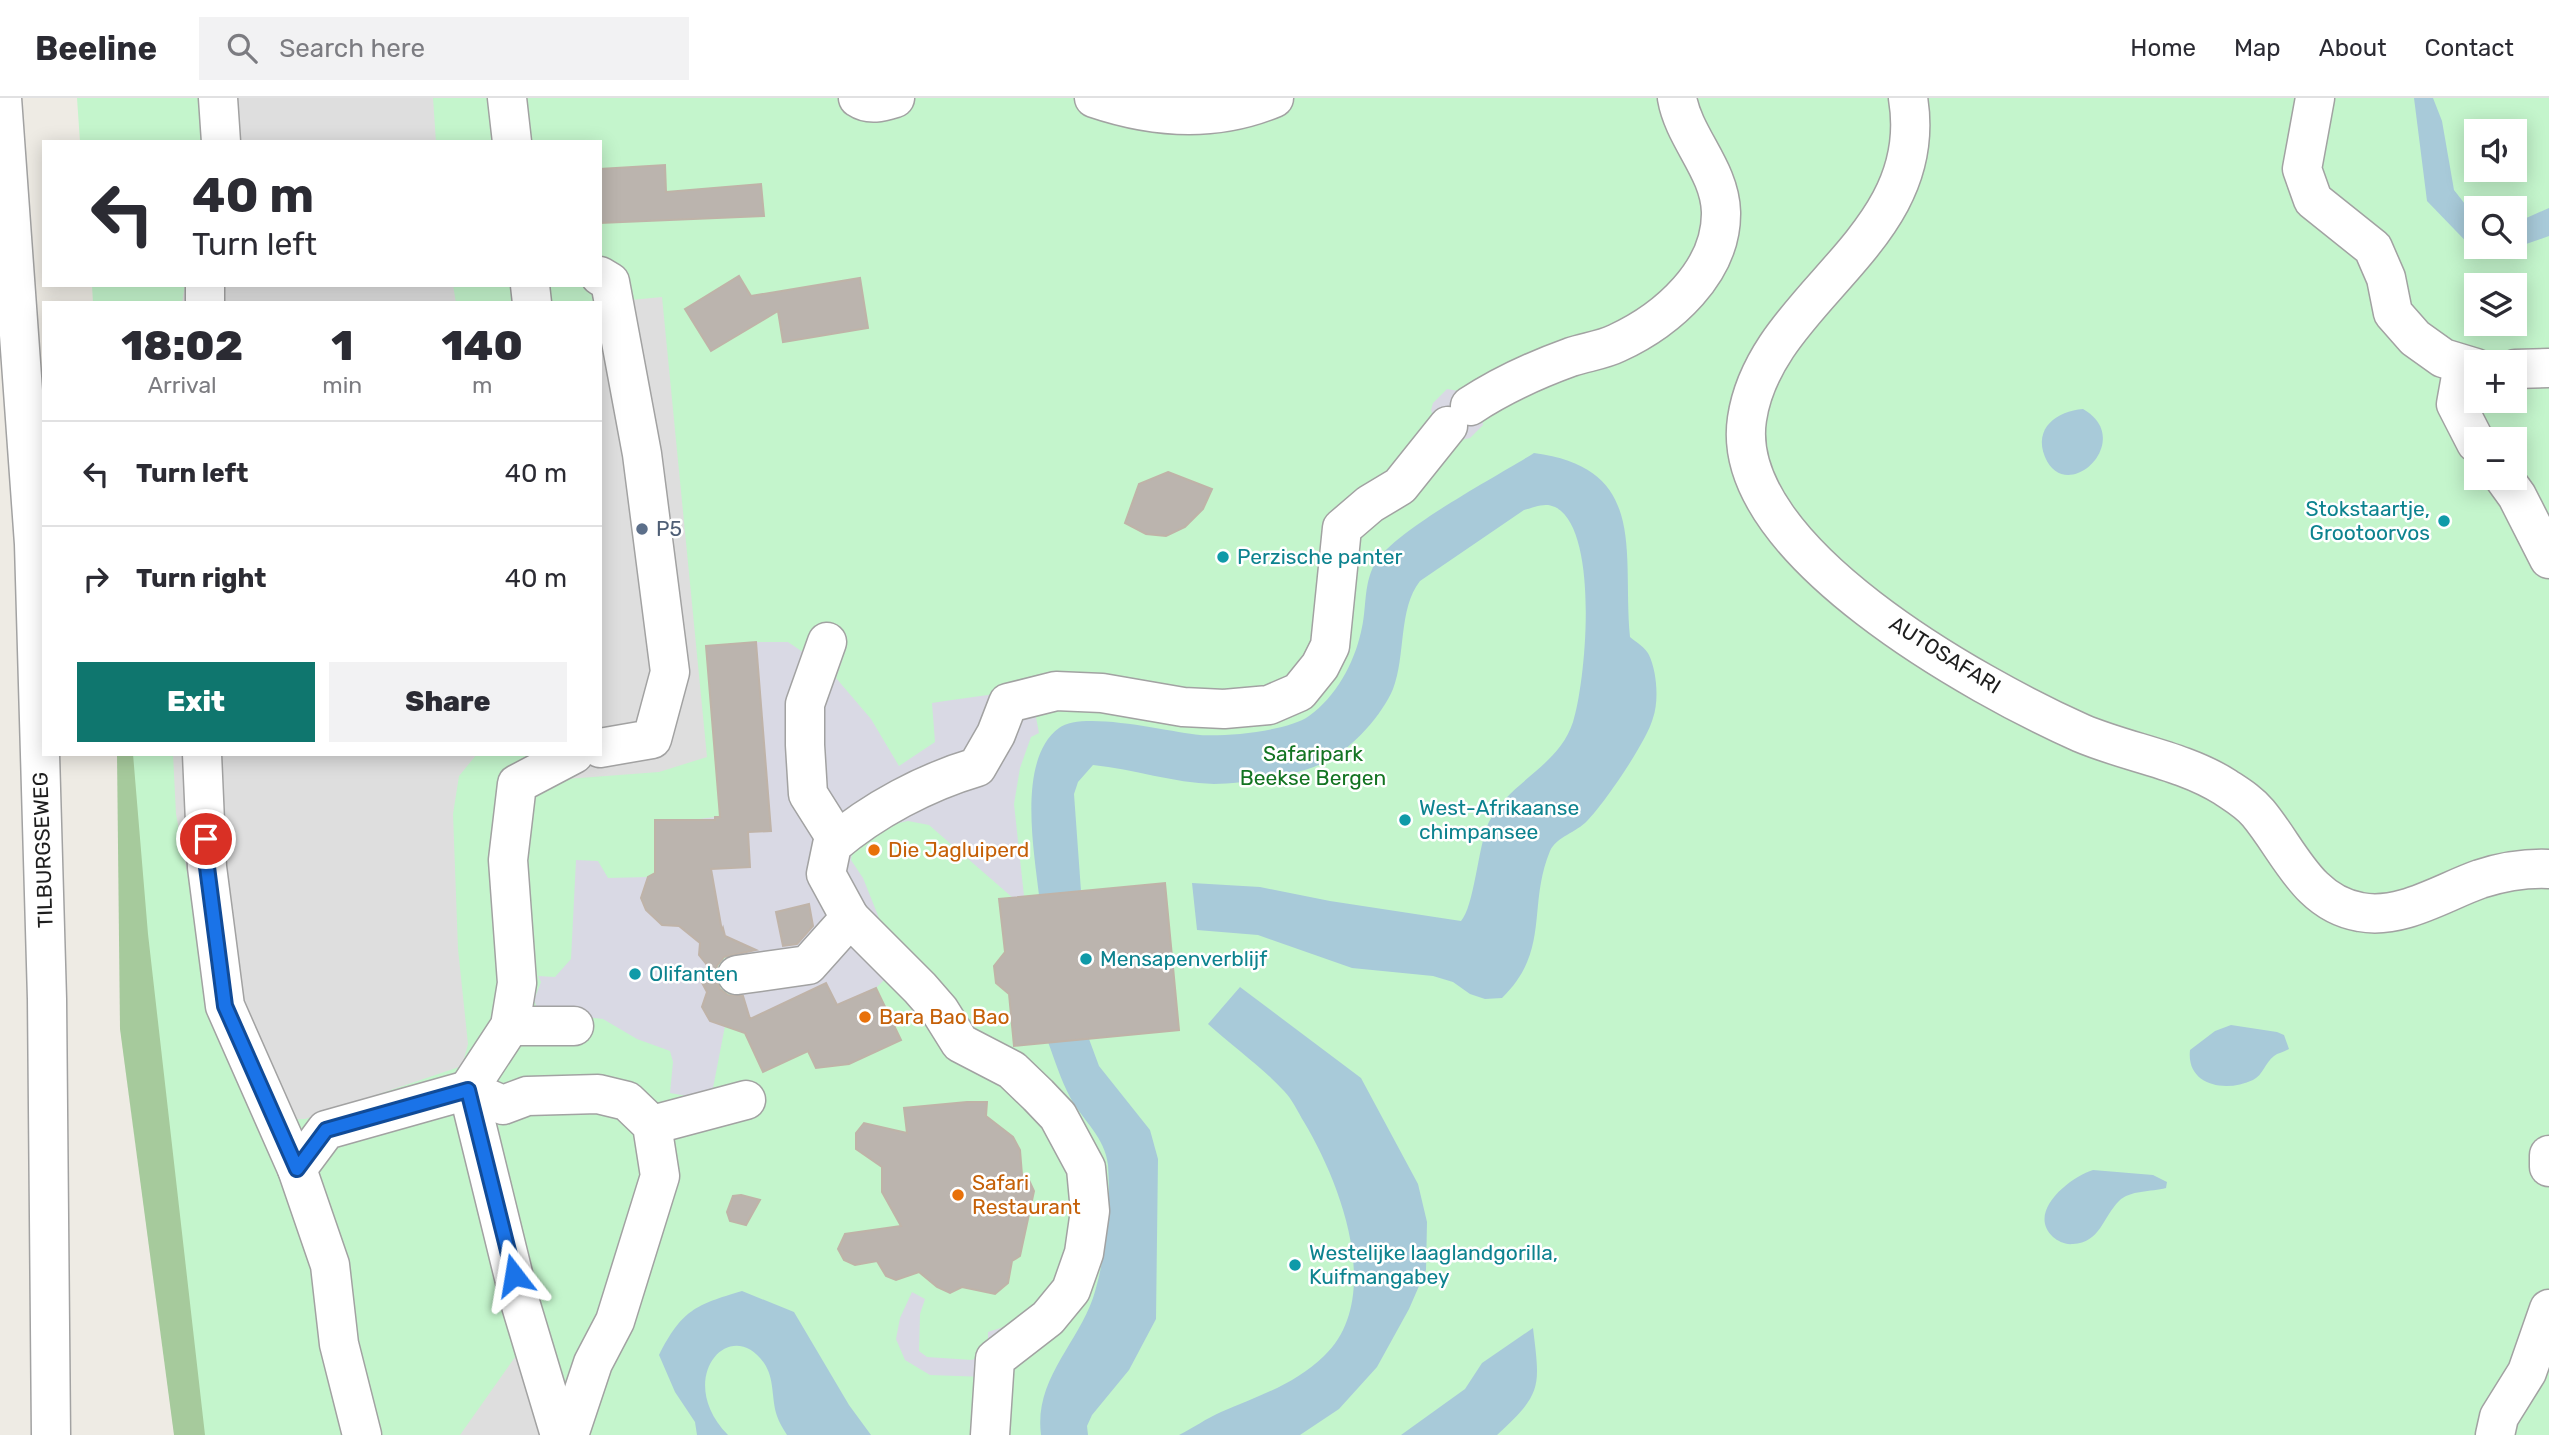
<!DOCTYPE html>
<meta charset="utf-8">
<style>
:root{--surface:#fff;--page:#f2f2f3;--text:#2b2b33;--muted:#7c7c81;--line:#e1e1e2;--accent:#0f766e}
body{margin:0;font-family:Rubik,sans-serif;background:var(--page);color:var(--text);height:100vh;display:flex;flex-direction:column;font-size:26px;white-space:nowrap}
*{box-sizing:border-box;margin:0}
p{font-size:23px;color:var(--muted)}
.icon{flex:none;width:38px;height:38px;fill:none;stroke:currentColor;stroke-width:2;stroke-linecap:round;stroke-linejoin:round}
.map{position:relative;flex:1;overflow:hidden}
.sheet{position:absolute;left:42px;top:203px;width:560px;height:455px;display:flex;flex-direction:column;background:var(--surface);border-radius:0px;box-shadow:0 4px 18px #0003}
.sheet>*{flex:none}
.guide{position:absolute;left:42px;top:42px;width:560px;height:147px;border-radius:0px;box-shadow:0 4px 18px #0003;background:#fff;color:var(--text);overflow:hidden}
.tools{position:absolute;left:2464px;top:21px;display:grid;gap:14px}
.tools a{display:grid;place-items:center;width:63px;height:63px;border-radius:0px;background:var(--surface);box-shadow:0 4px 18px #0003;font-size:35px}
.pin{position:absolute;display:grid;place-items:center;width:60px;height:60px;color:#fff;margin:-30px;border:4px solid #fff;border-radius:50%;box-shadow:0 2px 7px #0007}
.me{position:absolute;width:77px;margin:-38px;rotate:346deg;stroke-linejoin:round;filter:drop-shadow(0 0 5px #0008)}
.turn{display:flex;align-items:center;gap:24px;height:147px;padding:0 35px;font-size:32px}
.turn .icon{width:91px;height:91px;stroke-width:2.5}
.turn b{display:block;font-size:49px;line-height:60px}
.eta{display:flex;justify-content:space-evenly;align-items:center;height:119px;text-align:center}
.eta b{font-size:42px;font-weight:800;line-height:49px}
.action{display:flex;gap:14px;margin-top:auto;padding:14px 35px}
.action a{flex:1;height:80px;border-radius:0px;background:var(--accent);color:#fff;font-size:28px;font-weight:800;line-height:80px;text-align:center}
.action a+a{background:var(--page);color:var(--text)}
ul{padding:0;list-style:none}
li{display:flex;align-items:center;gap:21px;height:105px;padding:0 35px;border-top:2px solid var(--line)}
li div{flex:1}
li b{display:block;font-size:26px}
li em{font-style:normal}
header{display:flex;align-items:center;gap:42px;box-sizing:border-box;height:98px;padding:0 35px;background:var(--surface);border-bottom:2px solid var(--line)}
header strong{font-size:33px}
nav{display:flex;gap:38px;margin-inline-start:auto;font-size:24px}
.search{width:490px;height:63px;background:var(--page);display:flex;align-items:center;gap:18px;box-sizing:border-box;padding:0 24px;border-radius:0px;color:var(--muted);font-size:26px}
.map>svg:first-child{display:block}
</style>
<header>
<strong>Beeline</strong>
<div class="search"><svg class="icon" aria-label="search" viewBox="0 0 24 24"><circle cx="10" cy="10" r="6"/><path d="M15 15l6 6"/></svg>Search here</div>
<nav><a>Home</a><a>Map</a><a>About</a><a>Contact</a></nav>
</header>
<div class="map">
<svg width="2549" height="1337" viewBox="0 0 2549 1337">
<rect width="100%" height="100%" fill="#eeebe4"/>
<polygon fill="#a6ca9c" points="117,656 173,656 344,1337 174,1337 120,931"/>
<path fill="#c4f5cc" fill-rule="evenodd" d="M77,0H2549V1337H205L148,836L133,656H600V205H93L92,187H600V44H80ZM2476,33H2515V72H2476ZM2476,110H2515V149H2476ZM2476,187H2515V226H2476ZM2476,264H2515V303H2476ZM2476,341H2515V380H2476Z"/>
<g fill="#dedede">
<polygon points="200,0 433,0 436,44 203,44"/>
<polygon points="185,187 453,187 456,205 182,205"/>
<polygon points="662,199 707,659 659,674 566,681 600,656 600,205"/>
<polygon points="173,656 477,656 459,678 453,716 458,851 468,946 462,968 305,1021 255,1022 214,915 176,716"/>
<polygon points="520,1252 544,1337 460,1337"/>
</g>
<g fill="#d9d9e4">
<polygon points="1669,0 1687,0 1726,94 1727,136 1710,182 1697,197 1657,230 1622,252 1589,266 1546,277 1482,313 1483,327 1470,340 1451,344 1422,378 1403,396 1358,426 1348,444 1339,541 1333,561 1324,578 1308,596 1283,612 1250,618 1200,618 1108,604 1059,603 1034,609 1039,635 1031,639 1020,670 1014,706 1024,798 1013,800 929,727 908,723 885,728 865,734 853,750 851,762 863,780 883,830 921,867 976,942 986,950 1019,960 1031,969 1093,1052 1098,1111 1090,1162 1082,1183 1063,1213 1007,1263 997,1337 979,1337 985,1279 930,1277 905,1262 896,1241 900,1220 912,1194 925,1201 920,1216 919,1253 927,1259 972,1262 988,1253 988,1234 1022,1223 1058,1191 1068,1172 1081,1122 1080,1079 1069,1040 1029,1013 1022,988 1016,979 953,948 900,878 889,877 876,890 836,908 826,886 786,904 790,913 745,934 739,918 743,904 735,891 739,884 729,866 734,851 729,840 720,836 718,815 699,808 702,794 692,776 691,722 715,719 717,771 750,769 748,734 771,732 756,544 788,544 813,561 826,525 846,536 847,548 836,580 871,621 899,668 935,644 932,605 945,603 1044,589 1089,587 1224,603 1271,598 1283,593 1303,578 1314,564 1320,550 1326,519 1332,431 1340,418 1411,366 1425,350 1437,333 1431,312 1433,305 1447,291 1477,296 1537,263 1629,231 1677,194 1693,176 1711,133 1711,97 1676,25"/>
<polygon points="576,762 598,763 608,780 648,779 641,800 646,812 662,827 681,828 700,845 699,857 707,867 701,883 707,894 703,909 725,928 713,990 687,998 670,995 673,964 670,953 637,941 603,921 538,913 534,902 541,884 538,878 555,879 571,861"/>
</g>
<g fill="#a8cad9">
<polygon points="2414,0 2433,0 2442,23 2454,92 2476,120 2476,149 2515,149 2515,125 2549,110 2549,138 2483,161 2427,103"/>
<path d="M2083,311C2137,342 2066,409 2045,359C2033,330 2057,313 2083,311Z"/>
<path d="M1534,355C1649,370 1622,453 1630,539C1636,544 1646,550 1649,557C1657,574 1659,603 1653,620C1647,643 1604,706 1587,723C1577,734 1556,739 1550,753C1527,809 1551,852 1502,900L1485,901L1470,896L1453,884L1433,878L1352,870L1258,837L1197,832L1192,785L1260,789L1330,803L1461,823C1474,809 1478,750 1488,726C1506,685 1558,670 1573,624C1586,584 1600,431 1555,409C1545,404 1535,409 1524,412L1420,483C1398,511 1406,558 1393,591C1382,617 1354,648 1329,662C1303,677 1244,686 1214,686C1173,685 1134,671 1093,667L1078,684L1074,696L1081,793L1039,797C1034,752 1017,661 1059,630C1083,612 1169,634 1200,637C1226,639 1288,633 1309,618C1336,599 1354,565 1361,534C1367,511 1363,489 1374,467C1391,434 1499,377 1534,355Z"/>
<path d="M1240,889L1361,980L1418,1086L1427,1124L1426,1172L1409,1211L1377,1269L1339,1311L1300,1337H1179C1193,1330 1207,1320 1221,1314C1258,1298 1294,1287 1324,1258C1385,1200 1340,1084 1304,1024C1298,1014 1292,1001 1284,993C1262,969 1232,948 1208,926Z"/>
<path d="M2231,927L2277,934L2284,937L2289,951C2284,954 2278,955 2274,958C2265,965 2263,977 2253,982C2226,995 2186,988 2190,952L2215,933Z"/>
<path d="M1089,941L1099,968L1150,1032L1158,1061L1156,1221L1129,1272L1092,1317L1087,1328L1088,1337H1041C1034,1282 1076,1248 1093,1200C1106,1159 1111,1110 1108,1067C1105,1039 1083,1023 1070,999C1061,982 1055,963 1048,944Z"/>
<path d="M2093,1072L2153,1077L2167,1084L2166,1090C2151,1094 2130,1092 2119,1103C2103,1119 2100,1145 2073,1146C2065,1147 2058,1143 2053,1139C2026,1114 2070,1079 2093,1072Z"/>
<path d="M742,1193L794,1214L849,1307L871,1337H787C783,1331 779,1324 777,1318C771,1300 775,1281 764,1265C730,1216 673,1281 728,1337H697L695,1324L675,1294L659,1257C682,1212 695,1207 742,1193Z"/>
<path d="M1533,1230C1540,1289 1543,1295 1497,1337H1401L1465,1291L1482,1265Z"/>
</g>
<g fill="#bbb4ae" stroke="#bfb3a8" stroke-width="2">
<polygon points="665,67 666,94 761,86 764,118 600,125 600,71"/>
<polygon points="739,178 751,198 860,180 868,230 783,244 778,213 711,253 685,211"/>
<polygon points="1168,374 1212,391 1203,411 1185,429 1166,438 1146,436 1125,425 1139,386"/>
<polygon points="756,544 771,733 748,734 750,769 711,771 722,833 723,830 725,838 756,852 724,859 717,868 716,881 720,891 728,897 743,898 750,921 826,885 837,907 876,890 901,942 849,966 816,970 808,953 763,974 745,935 710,923 702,909 707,894 701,883 707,867 699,857 700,845 679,828 662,827 646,812 641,800 648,779 655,775 655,722 715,722 715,719 720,719 706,548"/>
<polygon points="1165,785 1179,932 1014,948 1009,896 996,885 994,868 1005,854 999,801"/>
<polygon points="809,806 813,828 797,846 783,848 776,814"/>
<polygon points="967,1004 987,1004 986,1018 1013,1039 1020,1052 1022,1077 1028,1080 1034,1093 1020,1158 1012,1163 1008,1185 995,1196 962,1189 950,1195 937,1189 919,1174 896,1182 886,1178 877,1163 855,1167 844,1162 838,1151 845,1136 901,1128 882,1094 882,1069 856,1051 856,1035 864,1025 907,1035 904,1010"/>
<polygon points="741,1097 760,1102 746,1127 730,1123 727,1114 733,1098"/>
</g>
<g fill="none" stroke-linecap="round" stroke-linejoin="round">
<defs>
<g id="minor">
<polyline points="2,0 34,446 47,901 51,1337"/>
<polyline points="218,0 221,44"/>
<polyline points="507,0 512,44"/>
<path d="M858,0C870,8 882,4 895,0"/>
<path d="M1094,0C1153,20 1215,25 1274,0"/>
<path d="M1908,0C1932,143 1765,198 1747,321C1727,452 1980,590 2081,635C2128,655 2182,662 2225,689C2237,697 2249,704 2258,715C2289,752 2307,805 2360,814C2401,822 2443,794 2480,781C2502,774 2526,770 2549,771"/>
<polyline points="2315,0 2302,71 2313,102 2373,150 2386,180 2393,215 2415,240 2443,260 2476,270"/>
<polyline points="600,178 610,184 642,356 670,574 652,641 600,650"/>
<polyline points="205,187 205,205"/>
<polyline points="530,187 532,205"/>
<polyline points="2463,267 2456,306 2476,345"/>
<polyline points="2515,271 2549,270"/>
<path d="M1470,308C1502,287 1535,272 1571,259C1586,254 1603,252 1617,245C1667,222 1722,174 1721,114C1720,72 1684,40 1677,0"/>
<polyline points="2504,380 2517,398 2549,461"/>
<polyline points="827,544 805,606 805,647 808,696 837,742"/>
<polyline points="202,656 207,769 225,908 297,1071 330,1167 339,1246 362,1337"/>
<polyline points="850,820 920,890 940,913 960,945 1012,972 1038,997 1058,1018 1086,1070 1090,1113 1084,1155 1071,1192 1048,1220 995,1261 990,1337"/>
<path d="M737,877L808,867L850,820L826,776L832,747C873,712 926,684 977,669L996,636L1008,605L1056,593L1102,595L1183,609L1224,611L1269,607L1299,594L1320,568L1330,548L1342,430L1370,406L1400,388L1448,328"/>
<polyline points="510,928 574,928"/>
<polyline points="652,1027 746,1002"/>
<polyline points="2549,1057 2549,1069"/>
<polyline points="297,1071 326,1032 468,992 503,1007 527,998 598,996 627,1003 652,1027 660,1078 615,1223 593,1265 569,1337"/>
<polyline points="560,1337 520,1204 468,992 510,928 517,885 508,762 517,686 574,656"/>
<polyline points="2495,1337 2499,1319 2527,1274 2549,1211"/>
</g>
</defs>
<use href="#minor" stroke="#a2a2a2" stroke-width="41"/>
<use href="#minor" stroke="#fff" stroke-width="38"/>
</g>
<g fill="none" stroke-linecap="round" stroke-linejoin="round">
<defs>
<polyline id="route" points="206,741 207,769 225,908 297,1071 326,1032 468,992 514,1177"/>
</defs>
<use href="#route" stroke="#114b97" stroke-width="18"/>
<use href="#route" stroke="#1a73e8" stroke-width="12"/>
</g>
<g fill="#0f9aa8" stroke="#fff" stroke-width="2.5">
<circle cx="2444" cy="423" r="7"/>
<circle cx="1223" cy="459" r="7"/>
<circle cx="1405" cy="722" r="7"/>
<circle cx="1086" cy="861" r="7"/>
<circle cx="635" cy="876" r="7"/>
<circle cx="1295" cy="1167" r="7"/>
</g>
<circle fill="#5c6f8a" stroke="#fff" stroke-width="2.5" cx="642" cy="431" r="7"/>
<g fill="#e8710a" stroke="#fff" stroke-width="2.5">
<circle cx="874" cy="752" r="7"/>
<circle cx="865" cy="919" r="7"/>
<circle cx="958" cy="1097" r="7"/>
</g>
<g text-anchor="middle" stroke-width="5" stroke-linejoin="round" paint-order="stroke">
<g font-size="21" fill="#0d838f" stroke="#fff" text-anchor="start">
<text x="2430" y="418" text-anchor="end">Stokstaartje,<tspan x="2430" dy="24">Grootoorvos</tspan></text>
<text x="1237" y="466">Perzische panter</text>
<text x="1419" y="717">West-Afrikaanse<tspan x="1419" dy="24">chimpansee</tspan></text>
<text x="1100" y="868">Mensapenverblijf</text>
<text x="649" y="883">Olifanten</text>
<text x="1309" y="1162">Westelijke laaglandgorilla,<tspan x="1309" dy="24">Kuifmangabey</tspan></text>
</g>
<g font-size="21" fill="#4e5e75" stroke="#fff" text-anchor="start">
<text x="656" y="438">P5</text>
</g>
<g font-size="21" fill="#1e1e1e" stroke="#fff">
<text transform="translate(1945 557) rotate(32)" y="7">AUTOSAFARI</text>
<text transform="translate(43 752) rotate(-92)" y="7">TILBURGSEWEG</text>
</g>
<g font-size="21" fill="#137422" stroke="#fff">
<text x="1313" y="663">Safaripark<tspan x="1313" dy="24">Beekse Bergen</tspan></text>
</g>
<g font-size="21" fill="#c56008" stroke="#fff" text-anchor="start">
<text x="888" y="759">Die Jagluiperd</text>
<text x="879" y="926">Bara Bao Bao</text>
<text x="972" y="1092">Safari<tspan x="972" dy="24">Restaurant</tspan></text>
</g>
</g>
</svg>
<div class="tools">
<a><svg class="icon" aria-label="sound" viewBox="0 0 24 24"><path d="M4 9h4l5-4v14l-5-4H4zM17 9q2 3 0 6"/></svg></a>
<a><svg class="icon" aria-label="search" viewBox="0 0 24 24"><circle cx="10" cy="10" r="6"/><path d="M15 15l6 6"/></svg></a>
<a><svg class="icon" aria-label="layers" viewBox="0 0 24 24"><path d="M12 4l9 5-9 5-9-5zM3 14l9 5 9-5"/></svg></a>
<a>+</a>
<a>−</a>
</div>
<div class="pin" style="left:206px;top:741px;background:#d93025"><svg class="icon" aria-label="arrive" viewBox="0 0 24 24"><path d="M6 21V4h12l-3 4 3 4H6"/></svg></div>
<svg class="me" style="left:514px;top:1177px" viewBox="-20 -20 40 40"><path d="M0-17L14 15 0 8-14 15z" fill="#1a73e8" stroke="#fff" stroke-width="4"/></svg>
<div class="guide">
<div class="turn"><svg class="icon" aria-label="left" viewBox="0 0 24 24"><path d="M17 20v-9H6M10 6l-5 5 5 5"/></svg><div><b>40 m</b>Turn left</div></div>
</div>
<section class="sheet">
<div class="eta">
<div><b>18:02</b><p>Arrival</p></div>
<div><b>1</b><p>min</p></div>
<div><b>140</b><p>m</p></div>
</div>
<ul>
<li><svg class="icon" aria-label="left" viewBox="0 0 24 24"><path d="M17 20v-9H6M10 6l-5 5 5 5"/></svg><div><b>Turn left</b></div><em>40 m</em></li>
<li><svg class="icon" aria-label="right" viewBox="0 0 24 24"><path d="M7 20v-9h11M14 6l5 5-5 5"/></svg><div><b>Turn right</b></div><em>40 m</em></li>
</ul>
<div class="action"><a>Exit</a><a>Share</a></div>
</section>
</div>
